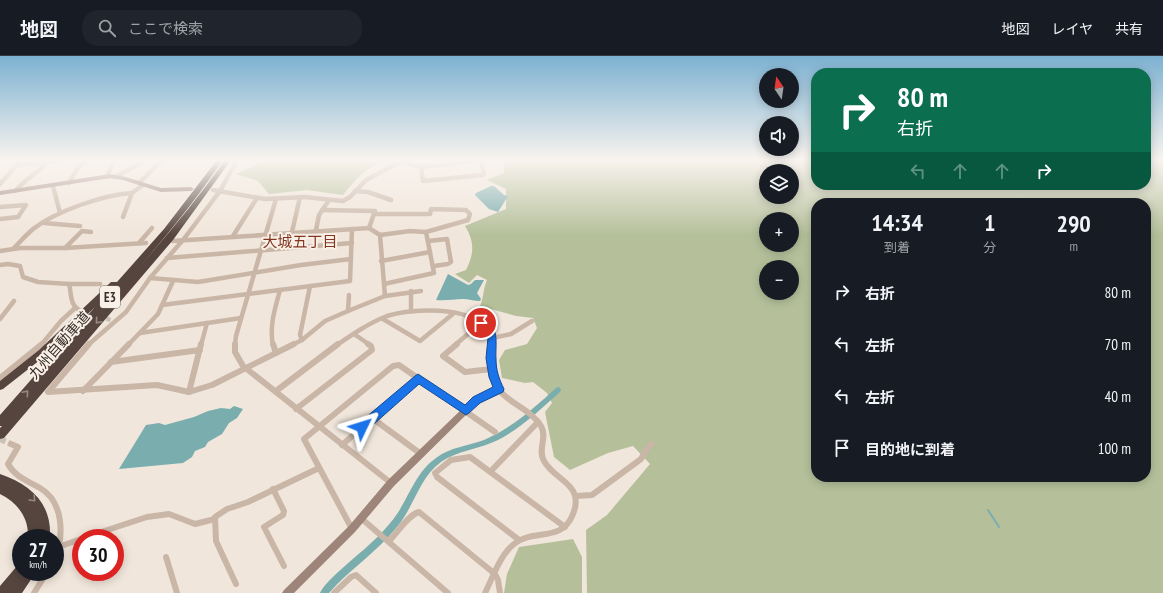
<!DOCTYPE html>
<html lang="ja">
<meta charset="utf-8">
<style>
:root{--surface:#171b24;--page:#20242c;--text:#f1f3f6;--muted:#9ea1a6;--line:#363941}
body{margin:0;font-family:"PT Sans Narrow","Noto Sans JP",sans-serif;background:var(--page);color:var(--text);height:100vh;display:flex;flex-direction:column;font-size:15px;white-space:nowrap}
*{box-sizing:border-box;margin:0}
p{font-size:13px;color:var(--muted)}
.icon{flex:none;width:22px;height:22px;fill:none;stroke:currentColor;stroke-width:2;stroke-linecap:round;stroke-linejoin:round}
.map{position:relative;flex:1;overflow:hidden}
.side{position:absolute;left:811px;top:142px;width:340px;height:284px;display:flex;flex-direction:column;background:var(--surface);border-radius:16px;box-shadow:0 2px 10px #0003}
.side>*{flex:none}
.guide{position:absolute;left:811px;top:12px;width:340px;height:122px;border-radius:16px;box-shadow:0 2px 10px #0003;background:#0b6e4f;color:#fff;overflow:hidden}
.needle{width:26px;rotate:347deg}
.tools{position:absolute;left:759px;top:12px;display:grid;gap:8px}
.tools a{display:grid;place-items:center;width:40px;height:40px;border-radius:50%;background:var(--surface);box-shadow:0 2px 10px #0003;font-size:20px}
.speed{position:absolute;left:12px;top:473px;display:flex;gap:8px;font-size:20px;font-weight:700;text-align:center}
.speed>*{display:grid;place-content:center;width:52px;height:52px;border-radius:50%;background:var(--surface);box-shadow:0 2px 10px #0003;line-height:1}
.speed small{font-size:10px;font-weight:400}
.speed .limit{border:6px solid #d22;background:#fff;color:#111}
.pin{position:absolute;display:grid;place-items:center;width:34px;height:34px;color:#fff;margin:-17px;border:2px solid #fff;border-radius:50%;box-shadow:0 1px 4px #0007}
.me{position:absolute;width:44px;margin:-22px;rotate:49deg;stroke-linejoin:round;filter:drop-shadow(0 0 3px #0008)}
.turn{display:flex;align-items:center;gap:14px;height:84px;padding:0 20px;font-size:18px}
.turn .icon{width:52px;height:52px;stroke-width:2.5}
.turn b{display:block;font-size:28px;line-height:34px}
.lanes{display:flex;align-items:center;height:38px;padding:0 20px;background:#0003;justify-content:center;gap:20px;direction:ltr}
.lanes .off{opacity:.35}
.eta{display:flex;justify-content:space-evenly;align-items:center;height:68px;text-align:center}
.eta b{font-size:24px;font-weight:600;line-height:28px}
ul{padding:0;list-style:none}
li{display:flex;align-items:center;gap:12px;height:52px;padding:0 20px}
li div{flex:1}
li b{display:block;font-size:15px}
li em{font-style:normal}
header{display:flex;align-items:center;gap:24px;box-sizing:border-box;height:56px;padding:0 20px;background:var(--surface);border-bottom:1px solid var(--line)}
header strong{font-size:19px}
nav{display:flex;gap:22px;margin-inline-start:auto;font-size:14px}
.search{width:280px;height:36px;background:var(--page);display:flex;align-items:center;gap:10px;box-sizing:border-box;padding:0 14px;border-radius:16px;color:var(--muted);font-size:15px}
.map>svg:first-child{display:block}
</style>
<header>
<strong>地図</strong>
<div class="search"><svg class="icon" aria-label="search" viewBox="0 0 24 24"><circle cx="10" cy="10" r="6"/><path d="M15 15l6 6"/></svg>ここで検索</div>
<nav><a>地図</a><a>レイヤ</a><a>共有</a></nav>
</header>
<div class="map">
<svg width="1163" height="537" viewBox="0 0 1163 537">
<rect width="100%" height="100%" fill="#f1e6db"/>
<g fill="#b5c09b" fill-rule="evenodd">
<path d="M267,104H392C369,107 356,123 343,139L307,134L269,138L258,125L236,118Z"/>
<path d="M504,104H816V129H1146V104H1163V537H587L586,474L607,459L650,408L633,390L608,397L570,414L554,401L545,356L552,347L547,337L533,326L525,327L502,322L499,304L505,294L527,288L537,272L533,262L516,260L480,250C484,241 483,233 487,224L477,219L469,227L455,218L466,214C474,198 475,186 465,170L506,153V133L487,124L504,117ZM766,115H792V141H766ZM816,147H1146V421H816ZM766,163H792V189H766ZM766,211H792V237H766Z"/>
<polygon points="573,483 582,501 582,537 504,537 507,518 519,491"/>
</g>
<g fill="#7aadae">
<polygon points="491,130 494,130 504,139 508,140 498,156 489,153 475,139 476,137"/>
<path d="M448,218L468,229L471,228L475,224H484L477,237L481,243L480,245C474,245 468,243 463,243C454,243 445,245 436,244Z"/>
<polygon points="234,350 243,353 237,362 229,367 222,378 208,386 205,391 195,395 192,401 183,407 119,413 146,369 159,367 165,369 194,361 208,355 221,352 230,353"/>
</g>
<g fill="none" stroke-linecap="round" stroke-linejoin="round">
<polyline stroke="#7aadae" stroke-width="2" points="988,454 999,471"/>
<path fill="#7aadae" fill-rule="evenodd" d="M558,331L560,332L561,334L560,336C541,353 521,372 498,384C480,393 456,395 441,406C419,422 414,451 397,471C377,496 350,513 329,537H320C323,530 330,524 336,518C354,501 375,486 391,466C408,446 414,417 436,402C450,391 468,390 484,384C512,372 534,352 556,332Z"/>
<polyline stroke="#ccc1b7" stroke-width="4.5" stroke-dasharray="4.5 2" stroke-linecap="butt" points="100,261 111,264"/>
<polyline stroke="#ccc1b7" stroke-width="6" stroke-dasharray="6 3" stroke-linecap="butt" points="0,383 11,388"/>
<g stroke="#c9b6a7" stroke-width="4.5">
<polygon points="481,104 484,118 482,119 423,125 421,111"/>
<polyline points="16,109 65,104"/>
<polyline points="107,121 114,104"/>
<polyline points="115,121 141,107"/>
<polyline points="69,127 77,113 86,104"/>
<polyline points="139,127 162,104"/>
<polyline points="0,128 21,104"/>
<polyline points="53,130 60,157"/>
<polyline points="213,134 265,143 305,141 343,145 350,141 366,124 398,107 404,106 421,111"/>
<polyline points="15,135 23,127 50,105"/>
<polyline points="355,135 368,136 391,144"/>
<polyline points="0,151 26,149 18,161 0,163"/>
<polyline points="322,154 375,155 369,172"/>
<polyline points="375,158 430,158 431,153 466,154 470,158 468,164 426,176 410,175 380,179"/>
<polyline points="123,161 132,137 143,129"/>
<polyline points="44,167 80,170"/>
<polyline points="316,174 319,159 329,144"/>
<polyline points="292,176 300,141"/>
<polyline points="233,180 257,142"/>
<polyline points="173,185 369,172 380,179 385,240"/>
<polyline points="428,185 447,183 451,206 448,208 434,210"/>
<polyline points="139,187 152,172"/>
<polyline points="65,192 82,175 91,176"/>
<path d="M13,193C19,187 26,179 33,173C56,155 103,139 132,137"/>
<polyline points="0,195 20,192 65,192 146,187"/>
<polyline points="167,202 352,187"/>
<polyline points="381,205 430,196"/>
<path d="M0,209L8,208L20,210L23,221L38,226L69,228C72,239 69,249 81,255"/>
<polyline points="150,222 198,226 301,209 351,203"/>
<polyline points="69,228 100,228"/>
<polyline points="384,228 434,217 426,176"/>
<polyline points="411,235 411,255"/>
<polyline points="162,249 350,225 352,173"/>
<polyline points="348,255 349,239"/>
<polyline points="0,263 14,245"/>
<polyline points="383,263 420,285 454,257"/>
<polyline points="140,277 241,262"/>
<polyline points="354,278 370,289"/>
<polyline points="492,282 511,278 532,265"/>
<polyline points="302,284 300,279 310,230"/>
<polyline points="41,289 61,265 75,252"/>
<polyline points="88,289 126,256 150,222 183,184 220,135 237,104"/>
<polyline points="128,289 158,258 173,225"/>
<polyline points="201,289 207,267"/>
<polyline points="235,289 236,280 276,143"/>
<path d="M273,289C269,270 275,253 280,234"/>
<polyline points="292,289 302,284 325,265 348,255 385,240 421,235"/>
<path d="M337,289C353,278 369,267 387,260C411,252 469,250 486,272C490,277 491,283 491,289"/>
<polyline points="455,289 481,267"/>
</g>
<g stroke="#c9b6a7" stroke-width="6">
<polyline points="89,288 48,336 157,329 189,336 212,329 294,288"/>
<polyline points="235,288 235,296 243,310 391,427"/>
<polyline points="273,288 276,297"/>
<polyline points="457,288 443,300 465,316 492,313"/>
<polyline points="111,306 200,294"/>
<polyline points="0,322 42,288"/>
<polyline points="83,335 129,288"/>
<polyline points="276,335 338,288"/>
<polyline points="189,336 201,288"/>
<polyline points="296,353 372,294 371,290 368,288"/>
<polyline points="372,362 421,398"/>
<path d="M11,388L18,391L8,408C15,421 28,425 40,432C64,446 64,480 55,503"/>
<polyline points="342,389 418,322"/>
<polyline points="491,415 538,366"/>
<polyline points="273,433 284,455 283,459 264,471 284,510"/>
<polyline points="576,440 592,439 641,403 646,394 652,388"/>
<polyline points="362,463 448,537"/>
<polyline points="352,473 304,383 393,310 399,309 495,376"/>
<polyline points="83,482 147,461 169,458 195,468 215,463"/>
<polyline points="519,484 437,421 435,417 451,404 470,401 565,471"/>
<path d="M389,485C398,476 408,459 419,456L495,518L498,524L500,537"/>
<polyline points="61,490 81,483"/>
<polyline points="166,501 177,537"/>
<polyline points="236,528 216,485 215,461 227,453 248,446 319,412"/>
<polyline points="34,537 47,516"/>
<polyline points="334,537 351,521 356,519 376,537"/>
<path d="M485,537C493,521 500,499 514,488C534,472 562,487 573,458C585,428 555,425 544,405C537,394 548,381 541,370C529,350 499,346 493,321C490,310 492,299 491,288"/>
</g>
<g fill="#9d8579" fill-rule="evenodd">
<polygon points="110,118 126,121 161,132 191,131 194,133 191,135 161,136 123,124 110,122 0,139 0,135"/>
<polygon points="499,330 502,331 503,333 502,335 480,346 469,356 394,430 355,476 294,537 282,537 284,534 349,470 388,424 463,352 474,342"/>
</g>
<g fill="#56453f" fill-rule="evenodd">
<path d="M217,104H223C195,145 164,183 131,221C164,183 196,145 225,104H231L173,184L4,382L0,383V372L2,370H0V359L95,251L45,300L3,333L0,334V325L39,294L111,226H117L164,173Z"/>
<path d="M0,418C31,429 52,447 50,482H28C29,462 18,447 0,438Z"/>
<polygon points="21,508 21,516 36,516 22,537 0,537 0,530 17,510"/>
</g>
</g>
<defs><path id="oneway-chevron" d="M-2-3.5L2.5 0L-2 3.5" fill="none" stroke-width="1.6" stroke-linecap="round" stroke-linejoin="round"/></defs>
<g stroke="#978982">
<use href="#oneway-chevron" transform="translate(98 265) rotate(131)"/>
<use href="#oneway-chevron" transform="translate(26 337) rotate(-49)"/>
<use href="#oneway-chevron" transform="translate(33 443) rotate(46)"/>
</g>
<linearGradient id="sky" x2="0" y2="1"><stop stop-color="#7cb1d1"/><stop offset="0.58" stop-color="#f9f4ef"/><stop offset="1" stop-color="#f9f4ef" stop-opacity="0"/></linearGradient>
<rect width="1163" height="179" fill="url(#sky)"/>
<path fill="#1a73e8" stroke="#114b97" d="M481,263C501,269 495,288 496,303C496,314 499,323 504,333L503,336L480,347L469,357L466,359L419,328L366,375L362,376L358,375L357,371L358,368L415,320L418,318L465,349L473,341L493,331L489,321L486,302L488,282L484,274L476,267Z"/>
<g text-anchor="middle" stroke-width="4" stroke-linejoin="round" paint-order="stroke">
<rect fill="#f9f0e7" stroke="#706761" stroke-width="1" x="100" y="230" width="20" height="22" rx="3"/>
<g font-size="13" font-weight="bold" fill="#362c28">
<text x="110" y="246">E3</text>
</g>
<g font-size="14" fill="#362c28" stroke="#f9f0e7">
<text transform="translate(59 289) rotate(-49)" y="5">九州自動車道</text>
</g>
<g font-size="15" fill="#833722" stroke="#f9f0e7">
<text x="300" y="191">大城五丁目</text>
</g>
</g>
</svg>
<div class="tools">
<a><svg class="needle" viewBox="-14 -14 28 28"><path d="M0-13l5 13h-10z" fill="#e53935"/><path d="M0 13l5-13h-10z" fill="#9ea1a6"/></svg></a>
<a><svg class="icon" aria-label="sound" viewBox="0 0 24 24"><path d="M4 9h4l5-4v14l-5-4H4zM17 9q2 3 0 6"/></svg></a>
<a><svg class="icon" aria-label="layers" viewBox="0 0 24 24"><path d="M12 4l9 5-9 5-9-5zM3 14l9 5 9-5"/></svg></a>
<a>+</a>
<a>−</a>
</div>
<div class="speed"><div>27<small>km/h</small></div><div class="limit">30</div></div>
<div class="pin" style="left:481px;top:267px;background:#d93025"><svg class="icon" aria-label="arrive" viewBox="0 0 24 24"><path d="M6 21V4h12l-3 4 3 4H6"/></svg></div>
<svg class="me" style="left:362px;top:371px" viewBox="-20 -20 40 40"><path d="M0-17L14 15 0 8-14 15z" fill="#1a73e8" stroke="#fff" stroke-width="4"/></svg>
<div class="guide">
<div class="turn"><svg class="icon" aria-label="right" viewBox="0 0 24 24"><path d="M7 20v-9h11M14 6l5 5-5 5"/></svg><div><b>80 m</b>右折</div></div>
<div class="lanes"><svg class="icon off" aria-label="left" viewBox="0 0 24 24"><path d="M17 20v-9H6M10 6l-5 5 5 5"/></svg><svg class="icon off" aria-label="ahead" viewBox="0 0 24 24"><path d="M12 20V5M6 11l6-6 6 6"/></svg><svg class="icon off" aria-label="ahead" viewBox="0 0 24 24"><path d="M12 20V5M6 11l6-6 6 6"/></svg><svg class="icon" aria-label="right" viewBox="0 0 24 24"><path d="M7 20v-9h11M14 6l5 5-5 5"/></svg></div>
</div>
<section class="side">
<div class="eta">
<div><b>14:34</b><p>到着</p></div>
<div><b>1</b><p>分</p></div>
<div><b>290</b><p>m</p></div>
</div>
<ul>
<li><svg class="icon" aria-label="right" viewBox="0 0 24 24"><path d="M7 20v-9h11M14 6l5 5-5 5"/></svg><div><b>右折</b></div><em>80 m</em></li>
<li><svg class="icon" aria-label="left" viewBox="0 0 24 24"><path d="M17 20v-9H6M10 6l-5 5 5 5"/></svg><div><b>左折</b></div><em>70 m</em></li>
<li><svg class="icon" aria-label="left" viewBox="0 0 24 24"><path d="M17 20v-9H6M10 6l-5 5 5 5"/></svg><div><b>左折</b></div><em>40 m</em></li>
<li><svg class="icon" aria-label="arrive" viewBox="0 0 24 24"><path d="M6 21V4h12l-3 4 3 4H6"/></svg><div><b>目的地に到着</b></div><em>100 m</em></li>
</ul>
</section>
</div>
